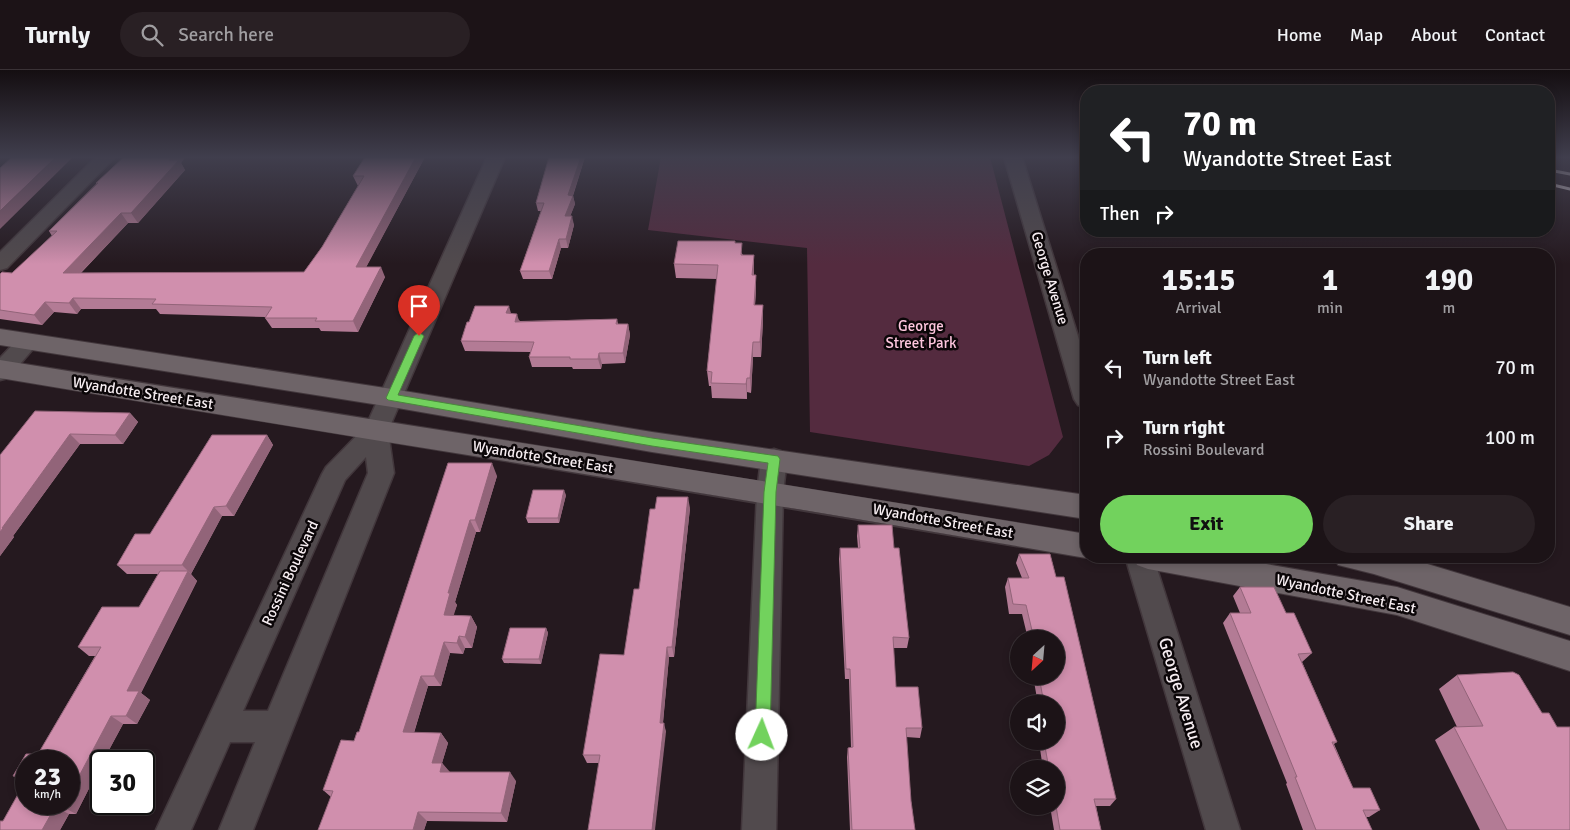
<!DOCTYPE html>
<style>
:root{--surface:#1c1317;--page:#292024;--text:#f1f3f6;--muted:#a09ea1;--line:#3a3236;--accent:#72d25d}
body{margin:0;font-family:Signika,sans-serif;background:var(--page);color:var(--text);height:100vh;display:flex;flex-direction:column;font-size:19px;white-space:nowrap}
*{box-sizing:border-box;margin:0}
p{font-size:16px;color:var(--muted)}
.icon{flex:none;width:28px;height:28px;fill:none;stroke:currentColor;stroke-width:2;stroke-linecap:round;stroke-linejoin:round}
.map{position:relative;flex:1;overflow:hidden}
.drawer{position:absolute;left:1080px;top:178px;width:475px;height:315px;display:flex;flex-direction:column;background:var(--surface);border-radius:20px;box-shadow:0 2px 8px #0003,0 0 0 1px var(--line)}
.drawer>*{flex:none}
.guide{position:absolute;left:1080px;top:15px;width:475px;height:152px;border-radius:20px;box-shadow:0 2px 8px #0003,0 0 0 1px var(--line);background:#202124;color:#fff;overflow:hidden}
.needle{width:32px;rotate:206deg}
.tools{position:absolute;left:1010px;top:560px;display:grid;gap:10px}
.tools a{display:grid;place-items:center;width:55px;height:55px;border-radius:50%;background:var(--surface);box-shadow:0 2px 8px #0003,0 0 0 1px var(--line);font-size:25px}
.speed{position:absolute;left:15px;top:680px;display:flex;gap:10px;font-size:25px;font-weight:700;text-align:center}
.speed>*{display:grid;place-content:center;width:65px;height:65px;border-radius:50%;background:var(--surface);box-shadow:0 2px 8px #0003,0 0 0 1px var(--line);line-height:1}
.speed small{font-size:12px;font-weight:400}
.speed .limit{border:2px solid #111;border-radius:8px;background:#fff;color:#111}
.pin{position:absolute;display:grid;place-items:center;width:42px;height:42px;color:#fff;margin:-51px -21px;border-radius:50% 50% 50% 0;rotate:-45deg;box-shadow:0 0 5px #0007}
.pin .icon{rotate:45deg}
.me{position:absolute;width:55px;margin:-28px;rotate:2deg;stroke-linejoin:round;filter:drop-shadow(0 0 4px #0008)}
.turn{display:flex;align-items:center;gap:18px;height:105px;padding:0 20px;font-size:22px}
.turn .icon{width:65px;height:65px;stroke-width:2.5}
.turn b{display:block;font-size:35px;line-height:42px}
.then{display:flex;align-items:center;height:48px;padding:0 20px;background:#0003;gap:10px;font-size:19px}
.eta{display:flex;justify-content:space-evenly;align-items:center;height:85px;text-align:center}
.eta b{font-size:30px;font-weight:800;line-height:35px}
.cta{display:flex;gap:10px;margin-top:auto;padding:10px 20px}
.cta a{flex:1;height:58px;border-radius:30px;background:var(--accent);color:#111;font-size:20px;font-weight:800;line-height:58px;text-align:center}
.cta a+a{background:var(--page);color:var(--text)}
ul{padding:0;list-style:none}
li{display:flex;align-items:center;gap:15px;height:70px;padding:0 20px}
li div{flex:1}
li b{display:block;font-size:19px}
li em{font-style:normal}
header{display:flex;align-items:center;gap:30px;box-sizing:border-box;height:70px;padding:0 25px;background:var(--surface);border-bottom:1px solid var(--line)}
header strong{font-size:24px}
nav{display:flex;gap:28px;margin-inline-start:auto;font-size:18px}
.search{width:350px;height:45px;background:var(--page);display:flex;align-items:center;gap:12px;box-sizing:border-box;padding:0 18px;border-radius:28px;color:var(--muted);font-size:19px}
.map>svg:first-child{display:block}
</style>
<header>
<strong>Turnly</strong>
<div class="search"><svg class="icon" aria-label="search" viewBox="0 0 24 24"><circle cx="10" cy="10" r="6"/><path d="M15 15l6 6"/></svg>Search here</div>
<nav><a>Home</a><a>Map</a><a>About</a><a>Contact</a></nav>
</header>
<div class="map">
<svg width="1570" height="760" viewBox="0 0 1570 760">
<rect width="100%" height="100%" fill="#25191f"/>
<polygon fill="#542b3f" points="661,87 990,87 1063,367 1049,385 1029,396 810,362 807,178 648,160"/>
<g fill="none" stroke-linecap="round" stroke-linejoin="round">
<defs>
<g id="minor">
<polygon points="96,87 115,87 7,198 0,200 0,182"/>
<path d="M487,87H505L388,361L394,403L253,760H219L255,672H230L191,760H156L322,404L326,397L366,356ZM366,387L368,403L268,641H243L345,410Z"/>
<polygon points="1004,87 1022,87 1086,292 1086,337 1078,335 1074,329"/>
<polygon points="28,265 36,267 39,272 8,308 0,310 0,288 20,267"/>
<polygon points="774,379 783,382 787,389 783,422 776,760 742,760 757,422 761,389 765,382"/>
<polygon points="1125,486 1153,486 1240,760 1206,760"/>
</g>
<g id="secondary">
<polygon points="0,259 392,319 652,362 1086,425 1086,449 652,382 392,337 0,275"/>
<path d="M0,290C362,349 724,403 1086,464V486H1093L1086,488C724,425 362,369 0,308Z"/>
<polygon points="1133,486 1221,486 1397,517 1570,571 1570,601 1397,545 1148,499 1137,495"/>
<polygon points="1334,486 1401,486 1570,537 1570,565 1374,504 1338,495"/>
</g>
</defs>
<use href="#minor" stroke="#42373c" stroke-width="3"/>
<use href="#secondary" stroke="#42373c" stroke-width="2"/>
<use href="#minor" fill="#514a4d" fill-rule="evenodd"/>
<use href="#secondary" fill="#6e6468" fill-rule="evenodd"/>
<g stroke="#ddd4d8" stroke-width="3">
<polyline points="1549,100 1570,104"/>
<polyline points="1549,114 1570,119"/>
</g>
</g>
<g fill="#b37b95" fill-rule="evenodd">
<polygon points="124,87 185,87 181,93 185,100 138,153 128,153 81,203 304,202 322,177 358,116 353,106 365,87 425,87 366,197 385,207 358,262 321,261 319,258 272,258 265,248 266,247 160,244 156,239 81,239 77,244 54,242 42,255 0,249 0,204 12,203 52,166 49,161 96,114 96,113"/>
<polygon points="549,87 585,87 573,126 575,134 570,146 574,155 568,178 561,178 552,209 523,209 520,201 541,141 538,141 536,133"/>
<polygon points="735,173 743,185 754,185 754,205 756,205 756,220 755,235 763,235 763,250 761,287 753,287 751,323 747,322 747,329 712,328 711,316 709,316 707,301 717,209 676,208 674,194"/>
<polygon points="511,243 520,251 617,249 618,254 628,254 630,265 625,293 602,294 601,299 573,299 572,297 532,297 529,287 531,282 465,281 461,271"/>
<polygon points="130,343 138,352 123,374 80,374 13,466 14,467 0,486 0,385"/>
<path d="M212,365H267L273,375L234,446H222L191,504L197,511L141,623L150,630L137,654H123L103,691H101V695L76,744H69L60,760H0V751H3L25,712L13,706L26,684H38L95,586H89L78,577L102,537H139L158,504H127L117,495L135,464H150ZM26,691H69V734H26Z"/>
<polygon points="448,393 497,406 480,462 476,462 455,532 457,535 453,545 471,546 477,557 472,578 465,578 463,584 450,583 441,616 428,616 414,663 441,663 448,673 442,693 449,702 516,711 507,752 427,751 424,760 318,760 331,727 323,720 359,662"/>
<polygon points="566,425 559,453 528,453 526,448"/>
<polygon points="690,438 674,587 669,587 663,653 666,662 599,693 587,693 583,685 624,585 639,519"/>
<polygon points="858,455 894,478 909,568 907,578 893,578 896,617 922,658 920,668 906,667 911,731 915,760 850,760 847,687 848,678 851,678 849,609 845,609 839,489 840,478 858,478 857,466"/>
<polygon points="1019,484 1050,484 1056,507 1064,507 1116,729 1110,736 1096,736 1101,760 1054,760 1050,736 1056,736 1056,699 1043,699 1039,672 1039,671 1056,671 1056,634 1038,634 1033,606 1056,606 1056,569 1028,569 1022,544 1009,544 1005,517 1008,508 1022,508 1016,493"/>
<polygon points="1240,517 1286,543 1312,583 1302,592 1337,672 1334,674 1353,718 1380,740 1369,747 1366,747 1372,760 1303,760 1286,714 1287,713 1223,553 1230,543 1240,543 1233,526"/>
<polygon points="546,558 548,563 541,594 504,593 502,589"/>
<polygon points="1457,605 1542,643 1557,657 1570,760 1480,760 1435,670 1454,657 1457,657 1439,619"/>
</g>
<g fill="#926479">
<polygon points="56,87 73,87 0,159 0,141"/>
<polygon points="171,87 185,87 181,93 185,100 138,153 131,143"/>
<polygon points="416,87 425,87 361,207 356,197"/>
<polygon points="581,87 585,87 570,134 568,125"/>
<polygon points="573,126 575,134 567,155 565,146"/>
<polygon points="121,143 128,153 71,213 63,203"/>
<polygon points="572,146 574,155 568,178 566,169"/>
<polygon points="559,169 561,178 552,209 549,201"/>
<polygon points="754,185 754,200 753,220 752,205"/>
<polygon points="381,197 385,207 358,262 353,251"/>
<polygon points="756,205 756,220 754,250 754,235"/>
<polygon points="73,228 81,239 77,244 69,233"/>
<polygon points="45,232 54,242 42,255 34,245"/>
<polygon points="763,235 763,250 761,287 760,272"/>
<polygon points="509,236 512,247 506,243"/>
<polygon points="517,244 520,254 515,252"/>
<polygon points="628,254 630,265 625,293 623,283"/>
<polygon points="753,272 753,287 751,323 750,308"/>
<polygon points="599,283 602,294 601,299 598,289"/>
<polygon points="747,308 747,329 746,314"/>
<polygon points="130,343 138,352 123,374 115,365"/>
<polygon points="70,364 80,374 13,466 14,467 0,486 0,462 2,458"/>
<polygon points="267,365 273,375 234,446 226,436"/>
<polygon points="492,393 497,406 480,462 475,450"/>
<polygon points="564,420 566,425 559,453 558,448"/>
<polygon points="688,427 690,438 674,587 672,577"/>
<polygon points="214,437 222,446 191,504 182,495"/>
<polygon points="470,450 476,462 455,532 457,535 450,557 444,545 448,523"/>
<polygon points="188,501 197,511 141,623 150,630 137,654 126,646 127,621"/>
<polygon points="471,546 477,557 472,578 465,567"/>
<polygon points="546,558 548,563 541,594 539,589"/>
<polygon points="459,566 465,578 463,584 457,573"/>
<polygon points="444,572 450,583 441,616 434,606"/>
<polygon points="667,577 669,587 662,662 660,653"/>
<polygon points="421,606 428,616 411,672 403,662"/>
<polygon points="111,646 123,654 103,691 101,691 101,695 76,744 63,737 64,734 69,734 69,725"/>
<polygon points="664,653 666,662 655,760 652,760"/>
<polygon points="441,663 448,673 439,703 432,693"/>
<polygon points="442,693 450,702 440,702"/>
<polygon points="510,702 516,711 507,752 501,743"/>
<polygon points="55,737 69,744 60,760 42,760"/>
<polygon points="418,742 427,751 424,760 413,760"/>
</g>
<g fill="#d08fad" stroke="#926479">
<polygon points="12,87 56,87 0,141 0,98"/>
<polygon points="124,87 171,87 169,90 179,90 131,143 121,143 63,203 304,202 322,177 364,106 353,106 365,87 416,87 356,197 381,197 353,251 315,251 317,248 265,248 272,237 152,234 156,229 73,228 69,233 45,232 34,245 0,240 0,204 2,202 12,203 57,161 49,161 98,113 96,113"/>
<polygon points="549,87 581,87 568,125 573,126 565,146 572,146 566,169 559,169 549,201 520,201 544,133 536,133"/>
<polygon points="678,171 735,171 735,173 742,173 741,185 754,185 752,205 756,205 754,235 763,235 760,272 753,272 750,308 747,308 746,314 711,313 712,302 707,301 718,195 674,194"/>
<polygon points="475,236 509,236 506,243 517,244 515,252 617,249 616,254 628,254 623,283 599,283 598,289 570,289 570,287 529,287 534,272 461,271 467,252 469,252"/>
<polygon points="35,341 130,343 115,365 70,364 2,458 3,458 0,462 0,385"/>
<polygon points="212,365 267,365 226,436 214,437 182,495 117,495 135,464 150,464"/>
<polygon points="448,393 492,393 475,450 470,450 448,523 450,523 444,545 471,546 465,567 459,566 457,573 444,572 434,606 421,606 403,662 441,663 432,693 442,693 440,702 510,702 501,743 418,742 413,760 318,760 333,721 323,720 341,670 354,671 357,662 359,662"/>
<polygon points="533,420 564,420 558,448 526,448"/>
<polygon points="657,427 688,427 672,577 667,577 660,653 664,653 652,760 588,760 600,685 583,685 600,584 624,585 634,519 639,519 650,439 655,439"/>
<polygon points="858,455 892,455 894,478 899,478 909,568 893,567 896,617 918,617 922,658 906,658 911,731 915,760 852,760 848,678 853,677 850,599 846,599 840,478 860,478"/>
<polygon points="1019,484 1050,484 1056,507 1064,507 1116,729 1094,729 1101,760 1060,760 1056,736 1056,699 1049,699 1044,671 1056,671 1056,634 1044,634 1039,606 1056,606 1056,569 1034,569 1026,535 1013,534 1008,508 1029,508"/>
<polygon points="160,501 188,501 127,621 139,621 126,646 111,646 69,725 69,691 26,691 26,706 13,706 26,684 38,684 101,577 78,577 102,537 139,537"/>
<polygon points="1240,517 1274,517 1286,543 1294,543 1312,583 1298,584 1337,672 1332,672 1353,718 1370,718 1380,740 1363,740 1372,760 1316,760 1295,707 1297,707 1230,543 1251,543"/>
<polygon points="510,558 546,558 539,589 502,589"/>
<polygon points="1513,602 1519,605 1542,643 1549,643 1557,657 1570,657 1570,760 1507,760 1454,657 1483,656 1457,605"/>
<polygon points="26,710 26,734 64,734 63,737 55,737 42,760 0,760 0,751 3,751"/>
</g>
<linearGradient id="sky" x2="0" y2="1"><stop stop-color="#140e11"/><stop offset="0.45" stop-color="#403e4d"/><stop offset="1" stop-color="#403e4d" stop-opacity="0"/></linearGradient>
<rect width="1570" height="194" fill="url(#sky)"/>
<polygon fill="#72d25d" stroke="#4a883c" points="419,262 424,266 398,325 652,368 778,386 780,389 776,422 770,665 768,670 762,672 757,670 755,665 764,422 768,393 652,376 388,330 386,328 414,266"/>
<g text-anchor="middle" stroke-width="5" stroke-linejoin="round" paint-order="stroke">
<g font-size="15" fill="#f6edf1" stroke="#0b0608">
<text transform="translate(1050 208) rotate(73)" y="5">George Avenue</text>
<text transform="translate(143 323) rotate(9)" y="5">Wyandotte Street East</text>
<text transform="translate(543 387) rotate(9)" y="5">Wyandotte Street East</text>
<text transform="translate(943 451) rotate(10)" y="5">Wyandotte Street East</text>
<text transform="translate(290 503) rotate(-65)" y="5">Rossini Boulevard</text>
<text transform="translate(1346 524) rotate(12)" y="5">Wyandotte Street East</text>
</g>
<g font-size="15" fill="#fec6de" stroke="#0b0608">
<text x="921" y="261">George<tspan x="921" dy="17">Street Park</tspan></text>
</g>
<g font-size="18" fill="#f6edf1" stroke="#0b0608">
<text transform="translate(1181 623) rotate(73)" y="6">George Avenue</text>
</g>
</g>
</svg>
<div class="tools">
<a><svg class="needle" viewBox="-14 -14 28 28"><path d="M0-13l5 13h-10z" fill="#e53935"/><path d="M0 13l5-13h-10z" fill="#a09ea1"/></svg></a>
<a><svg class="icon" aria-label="sound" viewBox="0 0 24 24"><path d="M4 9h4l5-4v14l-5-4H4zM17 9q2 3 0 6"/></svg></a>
<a><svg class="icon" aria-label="layers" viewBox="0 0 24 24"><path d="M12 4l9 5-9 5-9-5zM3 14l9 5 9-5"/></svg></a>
</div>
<div class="speed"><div>23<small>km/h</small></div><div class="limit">30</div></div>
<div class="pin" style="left:419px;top:266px;background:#d93025"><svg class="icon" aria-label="arrive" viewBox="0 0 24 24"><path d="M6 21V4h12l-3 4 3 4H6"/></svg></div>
<svg class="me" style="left:762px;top:665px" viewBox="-20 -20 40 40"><circle r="19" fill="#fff"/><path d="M0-13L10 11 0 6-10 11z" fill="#72d25d"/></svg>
<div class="guide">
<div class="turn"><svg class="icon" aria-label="left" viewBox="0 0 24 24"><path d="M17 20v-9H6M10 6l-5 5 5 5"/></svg><div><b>70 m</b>Wyandotte Street East</div></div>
<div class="then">Then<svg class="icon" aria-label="right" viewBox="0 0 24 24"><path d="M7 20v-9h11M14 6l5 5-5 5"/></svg></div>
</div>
<section class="drawer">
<div class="eta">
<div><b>15:15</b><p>Arrival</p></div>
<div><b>1</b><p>min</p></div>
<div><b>190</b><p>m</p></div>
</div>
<ul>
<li><svg class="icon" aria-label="left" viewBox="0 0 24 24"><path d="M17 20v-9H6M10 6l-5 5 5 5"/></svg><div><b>Turn left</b><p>Wyandotte Street East</p></div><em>70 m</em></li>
<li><svg class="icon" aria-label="right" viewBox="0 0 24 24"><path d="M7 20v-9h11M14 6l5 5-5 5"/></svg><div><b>Turn right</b><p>Rossini Boulevard</p></div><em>100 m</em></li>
</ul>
<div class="cta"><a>Exit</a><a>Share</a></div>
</section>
</div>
